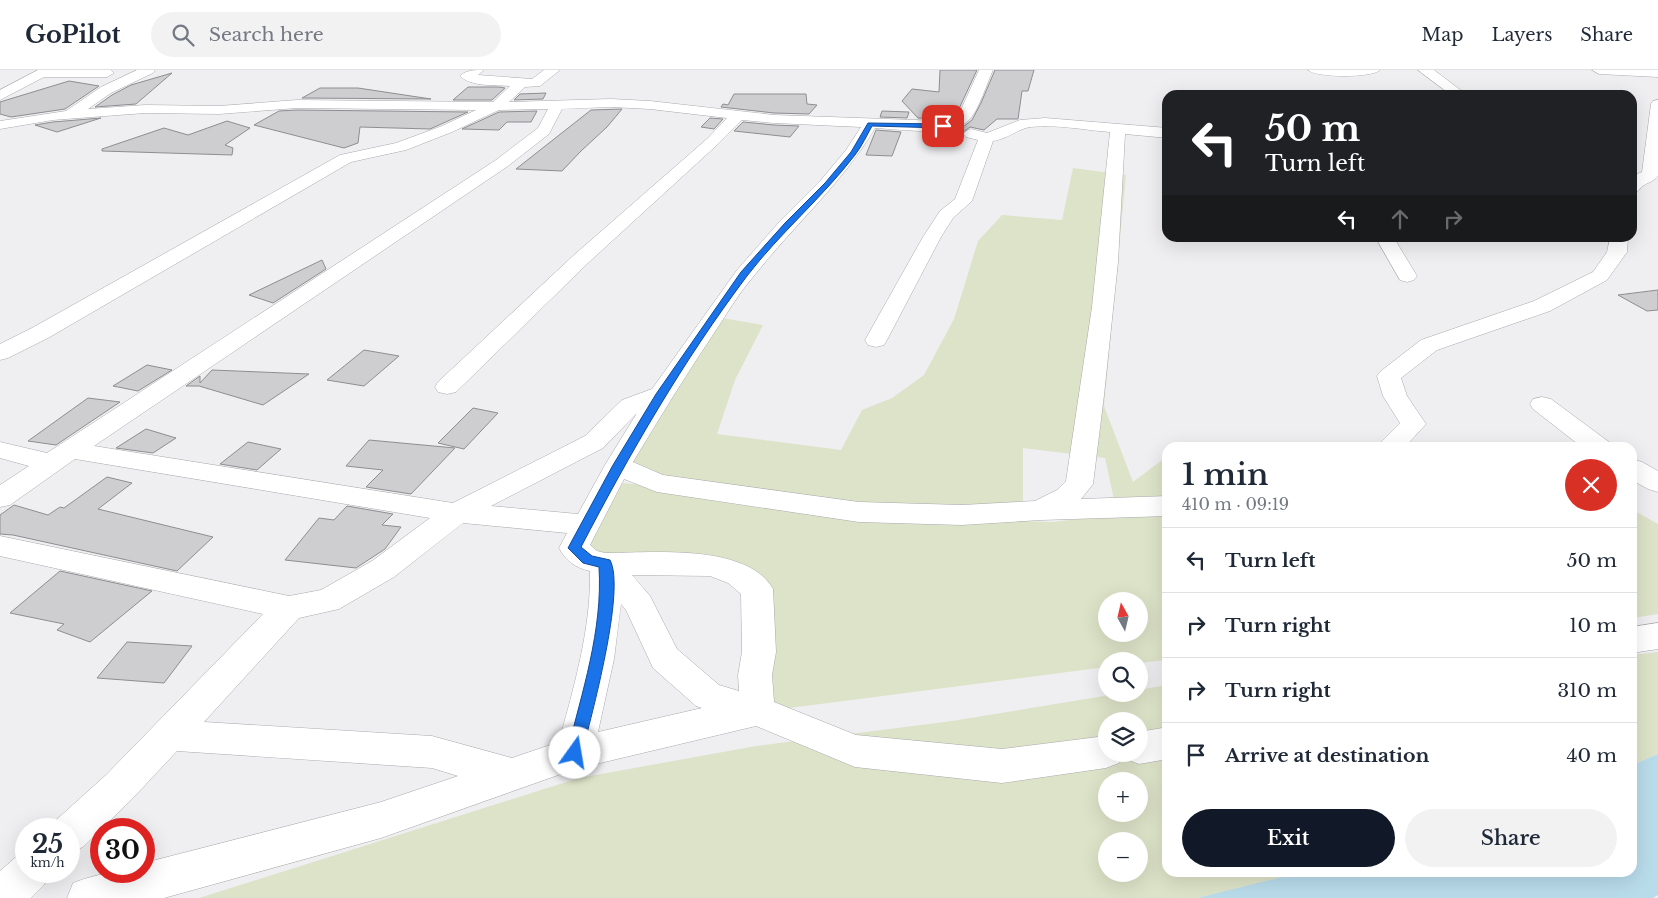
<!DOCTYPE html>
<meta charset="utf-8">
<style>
:root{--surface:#fff;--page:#f2f2f3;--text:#1f2937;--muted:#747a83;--line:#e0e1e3;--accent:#111827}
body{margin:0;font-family:"Libre Baskerville",serif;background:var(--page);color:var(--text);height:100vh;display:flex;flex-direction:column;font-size:19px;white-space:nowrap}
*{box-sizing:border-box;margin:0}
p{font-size:16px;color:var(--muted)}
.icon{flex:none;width:28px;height:28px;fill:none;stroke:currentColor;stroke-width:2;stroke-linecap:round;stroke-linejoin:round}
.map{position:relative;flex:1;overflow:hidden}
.panel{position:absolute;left:1162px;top:372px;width:475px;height:435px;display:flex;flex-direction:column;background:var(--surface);border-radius:15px;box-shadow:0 5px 20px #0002}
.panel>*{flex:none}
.hud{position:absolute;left:1162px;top:20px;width:475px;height:152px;border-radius:15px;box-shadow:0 5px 20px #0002;background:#202124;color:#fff;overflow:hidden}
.needle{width:32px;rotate:352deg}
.tools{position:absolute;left:1098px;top:522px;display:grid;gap:10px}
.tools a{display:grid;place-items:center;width:50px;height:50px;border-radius:50%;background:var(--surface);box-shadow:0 5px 20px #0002;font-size:25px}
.speed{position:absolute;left:15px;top:748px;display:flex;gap:10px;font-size:25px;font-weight:700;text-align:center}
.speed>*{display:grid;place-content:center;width:65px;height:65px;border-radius:50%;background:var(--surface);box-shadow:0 5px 20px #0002;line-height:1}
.speed small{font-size:12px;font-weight:400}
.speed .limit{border:8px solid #d22;background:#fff;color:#111}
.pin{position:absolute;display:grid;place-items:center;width:42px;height:42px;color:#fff;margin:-21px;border-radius:10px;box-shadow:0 2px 8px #0006}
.me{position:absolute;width:55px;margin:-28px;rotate:13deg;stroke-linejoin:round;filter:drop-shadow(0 0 4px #0008)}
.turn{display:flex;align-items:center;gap:18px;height:105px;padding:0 20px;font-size:22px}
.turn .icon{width:65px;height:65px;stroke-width:2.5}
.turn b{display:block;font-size:35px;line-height:42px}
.lanes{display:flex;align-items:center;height:48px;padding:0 20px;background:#0003;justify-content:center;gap:25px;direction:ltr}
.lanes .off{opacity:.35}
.round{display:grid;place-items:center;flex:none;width:52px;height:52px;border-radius:26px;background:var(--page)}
.headline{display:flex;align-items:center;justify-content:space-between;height:85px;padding:0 20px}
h1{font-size:30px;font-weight:600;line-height:38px}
.primary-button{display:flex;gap:10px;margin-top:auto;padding:10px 20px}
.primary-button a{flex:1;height:58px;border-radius:30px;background:var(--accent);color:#fff;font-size:20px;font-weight:600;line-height:58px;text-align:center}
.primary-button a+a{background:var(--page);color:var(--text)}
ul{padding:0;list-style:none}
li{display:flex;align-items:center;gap:15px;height:65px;padding:0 20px;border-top:1px solid var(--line)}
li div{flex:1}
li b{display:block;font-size:19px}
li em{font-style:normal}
header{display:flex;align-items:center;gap:30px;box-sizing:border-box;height:70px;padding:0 25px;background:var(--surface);border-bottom:1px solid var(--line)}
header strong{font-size:24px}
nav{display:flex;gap:28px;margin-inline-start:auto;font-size:18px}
.search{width:350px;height:45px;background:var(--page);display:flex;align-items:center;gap:12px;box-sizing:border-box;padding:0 18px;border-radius:28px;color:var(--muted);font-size:19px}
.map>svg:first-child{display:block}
</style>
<header>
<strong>GoPilot</strong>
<div class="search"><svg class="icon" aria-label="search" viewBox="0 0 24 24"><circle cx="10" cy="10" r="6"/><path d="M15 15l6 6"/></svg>Search here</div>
<nav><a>Map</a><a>Layers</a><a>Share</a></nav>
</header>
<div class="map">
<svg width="1658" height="828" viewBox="0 0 1658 828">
<rect width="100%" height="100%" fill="#efeff2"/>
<g fill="#dde3c8" fill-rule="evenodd">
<polygon points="1073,98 1126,105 1104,336 1133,412 1162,390 1167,393 1167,428 1115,434 1105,388 1023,378 1023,437 856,434 654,406 627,394 722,248 763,255 735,310 717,364 841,380 862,340 892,328 924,305 954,249 978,171 1002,145 1062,150"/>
<path d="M623,413L981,450L1053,452L1100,446L1167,445V590L1139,593V591H1106V597L774,640L770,572L769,517L583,482ZM1106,531H1139V564H1106Z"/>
<polygon points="1633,440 1658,454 1658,544 1633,548"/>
<polygon points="1658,582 1658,684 1633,695 1632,585"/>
<path d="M1167,615L1168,802L1303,803L1197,828H199L579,708L756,676L952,651L1116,624H1139V620ZM1106,651H1139V684H1106ZM1106,711H1139V744H1106ZM1106,771H1139V804H1106Z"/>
</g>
<polygon fill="#b9dceb" points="1658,684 1658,825 1653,828 1197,828 1303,802 1632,802 1633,695"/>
<g fill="#ceced1" stroke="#8e8e91">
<polygon points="940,0 977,0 957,43 952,47 943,49 918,48 902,31 912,19 939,22"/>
<polygon points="995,0 1034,0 1028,21 1022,21 1018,49 997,49 984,60 970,57 962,63 963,67 936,69 931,63 952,60 963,57 972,50 981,33"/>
<polygon points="172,3 136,34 95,37 112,25 131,15"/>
<polygon points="69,11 99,16 65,39 11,47 0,44 0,32"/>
<polygon points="468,17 499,17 505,18 492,30 453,30"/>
<polygon points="320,18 358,18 431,29 302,28"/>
<polygon points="546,23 543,29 514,30 520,24"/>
<polygon points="734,24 806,24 807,34 817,35 809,44 774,43 721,37 723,34 728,35"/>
<polygon points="622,39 607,57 581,81 562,101 516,99 591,40"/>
<polygon points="297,40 468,42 430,59 360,57 358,73 344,78 254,55 279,41"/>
<polygon points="537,41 531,52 507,52 499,60 462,59 499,42"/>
<polygon points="882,41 909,42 907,48 880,47"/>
<polygon points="101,48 57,62 35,55 53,52"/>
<polygon points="710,48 723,49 714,59 701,57"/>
<polygon points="227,51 250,58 225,75 233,78 232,85 102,81 102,79 164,58 188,65"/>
<polygon points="743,52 774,55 799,56 790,67 734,61"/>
<polygon points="876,60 901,62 892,86 866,85"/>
<polygon points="322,190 326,199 273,233 249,225"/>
<polygon points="1658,220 1658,240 1647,241 1618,225"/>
<polygon points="364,280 399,286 364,316 327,310"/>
<polygon points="147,295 172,300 138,321 113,316"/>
<polygon points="212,300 309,304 263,335 199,316 186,316 200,306 200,313"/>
<polygon points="88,328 120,332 56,375 28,371"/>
<polygon points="473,338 498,343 464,379 438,373"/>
<polygon points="146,359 176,368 153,383 116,378"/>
<polygon points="369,370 455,378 411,424 366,417 383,400 346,396"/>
<polygon points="248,372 281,379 257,400 220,394"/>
<polygon points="107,407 132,413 98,439 213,467 177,501 13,465 0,464 0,445 14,435 48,445 60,437 64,438"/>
<polygon points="347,436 393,444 382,455 401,457 385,479 356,498 285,490 319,448 334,450"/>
<polygon points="60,501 152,521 90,572 57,560 64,554 10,543"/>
<polygon points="127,572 192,576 164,613 97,608"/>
</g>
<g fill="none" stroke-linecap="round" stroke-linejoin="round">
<defs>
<g id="minor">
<polygon points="38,0 111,0 114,3 107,7 44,7 0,30 0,20"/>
<path d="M137,0H155L153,3L111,23L88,39L145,35L219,36L297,30L493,32L510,16C496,15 471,17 460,6C466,0 475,0 484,0L478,5L532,9L544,0H560L540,16L525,17L509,32L611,29L650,31L774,45L943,51L953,49L959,44L979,0H993C987,13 979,39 970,49C953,68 899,59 875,58C842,114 793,156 753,207C739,223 728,242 716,260C687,303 660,347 633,392L663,405L859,432L962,435L1035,431L1057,420L1066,411L1092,237L1110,62C1084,60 1056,54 1030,57C1018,59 1007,69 993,71L972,131L953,148L941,167L887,270L884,275L876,277L868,275L865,270L923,167L940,141L955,129L978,70L966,67L963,64L966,61L971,59L987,63L1020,50L1045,48L1168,58V68L1125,64L1118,192L1104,325L1093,414L1081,429L1168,426V446L1041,450L962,455L859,452L657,422L624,409L590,475L597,481L605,483C651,483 747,473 773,519L776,582L772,605L774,632L856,665L1002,679L1106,666V684H1139V662L1168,657V689L1139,694L1126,689L1123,684L1119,693L1106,698L1002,713L855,697L756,656L575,699L381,768L164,828H67L73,813C99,803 117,801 144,801V793L381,732L458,706L432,698L177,681L132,729L83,777L69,783V759H51L55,751L106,705L263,544L0,486V466L289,526L321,520L372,491L430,448L75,389L10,435L0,437V415L29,396L0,388V372L47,383L496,90L538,58L548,39L499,40L452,62L406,80L351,92L48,268L8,288L0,290V274L32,258L340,85L396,73L442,56L476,40L297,38L219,44L145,43L53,50L0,59V51L66,41L101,17ZM611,37L650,39L727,48L708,68L574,185L438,312L435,317L438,322L447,324L456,322L588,193L718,74L742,50L774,53L861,57L846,80L821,110L781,150L737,200L652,319L622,330L585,366L453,433L94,376L508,96L549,64L562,39ZM637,343L605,395L578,444L491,436L603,378ZM463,453L567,463L559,478C566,491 576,498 590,501C591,560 574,616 559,672L512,688L432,666L204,652L299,548L339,539L394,507ZM632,505L710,506L728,513L741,524L742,582L738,605L739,621L719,615L677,579L650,526ZM621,534L626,540L653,598L696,636L702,638L598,662L614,589Z"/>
<path d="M1308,0H1380C1372,8 1316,8 1308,0Z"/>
<polygon points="1418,0 1434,0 1467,25 1451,25"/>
<polygon points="1592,0 1658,0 1658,7 1599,4"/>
<path d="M1658,30V106C1653,113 1644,112 1638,121L1632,122V106L1642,102L1651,34L1653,31Z"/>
<polygon points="1376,168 1394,168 1417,206 1414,210 1407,212 1400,210"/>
<polygon points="1610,168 1628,168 1627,182 1607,210 1550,241 1437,280 1401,308 1407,326 1426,354 1404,378 1375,378 1400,353 1383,326 1377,306 1381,301 1421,270 1534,231 1593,202 1607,182"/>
<polygon points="1542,327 1551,329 1609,372 1613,378 1583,378 1533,339 1530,334 1533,329"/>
<polygon points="1632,389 1642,392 1658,401 1658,422 1648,419 1632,410"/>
<polygon points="1658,553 1658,579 1632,583 1632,557"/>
<polygon points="26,782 26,801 50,801 44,815 31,828 0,828 0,801 16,787"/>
</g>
</defs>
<use href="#minor" stroke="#a9a9ad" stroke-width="1"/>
<use href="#minor" fill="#fff" fill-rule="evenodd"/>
</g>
<path fill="#1a73e8" stroke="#114b97" d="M868,53L943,54L946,56L943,58L872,56C867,65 862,76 855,85C822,128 780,163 747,206C683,291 630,383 581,477L592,486L610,490C626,520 591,647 582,683L580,688L575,690L569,688L567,683C582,622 603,560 599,497L583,493L568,478L613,395L656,324L741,202L785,153L825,113L851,82Z"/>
</svg>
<div class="tools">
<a><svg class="needle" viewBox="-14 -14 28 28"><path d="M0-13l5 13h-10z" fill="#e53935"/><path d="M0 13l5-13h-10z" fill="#747a83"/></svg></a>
<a><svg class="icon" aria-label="search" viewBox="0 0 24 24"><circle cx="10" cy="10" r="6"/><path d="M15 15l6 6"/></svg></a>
<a><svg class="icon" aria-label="layers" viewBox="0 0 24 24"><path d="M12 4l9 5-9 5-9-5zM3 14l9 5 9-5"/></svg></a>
<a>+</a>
<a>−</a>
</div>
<div class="speed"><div>25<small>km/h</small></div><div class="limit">30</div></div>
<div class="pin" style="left:943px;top:56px;background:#d93025"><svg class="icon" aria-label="arrive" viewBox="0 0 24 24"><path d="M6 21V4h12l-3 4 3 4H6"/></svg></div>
<svg class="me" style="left:575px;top:683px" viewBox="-20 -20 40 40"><circle r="19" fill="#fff"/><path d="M0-13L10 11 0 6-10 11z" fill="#1a73e8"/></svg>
<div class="hud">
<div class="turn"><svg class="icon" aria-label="left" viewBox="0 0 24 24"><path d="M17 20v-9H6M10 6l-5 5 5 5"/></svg><div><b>50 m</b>Turn left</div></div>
<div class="lanes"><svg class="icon" aria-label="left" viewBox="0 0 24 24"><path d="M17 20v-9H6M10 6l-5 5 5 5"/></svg><svg class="icon off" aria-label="ahead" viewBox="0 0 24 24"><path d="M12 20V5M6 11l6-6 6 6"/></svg><svg class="icon off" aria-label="right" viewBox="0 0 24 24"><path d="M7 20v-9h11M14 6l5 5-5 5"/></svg></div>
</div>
<section class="panel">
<div class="headline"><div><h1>1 min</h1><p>410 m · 09:19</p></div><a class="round" style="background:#d93025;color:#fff"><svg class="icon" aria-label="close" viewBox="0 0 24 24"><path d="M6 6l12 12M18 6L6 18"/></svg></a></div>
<ul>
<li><svg class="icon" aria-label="left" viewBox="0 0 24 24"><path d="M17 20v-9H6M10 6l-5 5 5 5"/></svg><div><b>Turn left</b></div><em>50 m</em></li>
<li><svg class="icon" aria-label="right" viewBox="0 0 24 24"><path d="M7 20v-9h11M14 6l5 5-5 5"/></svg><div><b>Turn right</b></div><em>10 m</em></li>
<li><svg class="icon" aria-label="right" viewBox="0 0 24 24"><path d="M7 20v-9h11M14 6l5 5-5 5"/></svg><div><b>Turn right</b></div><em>310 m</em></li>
<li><svg class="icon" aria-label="arrive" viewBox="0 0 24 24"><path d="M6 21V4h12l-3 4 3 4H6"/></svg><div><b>Arrive at destination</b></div><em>40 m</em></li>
</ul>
<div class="primary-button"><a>Exit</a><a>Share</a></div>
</section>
</div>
